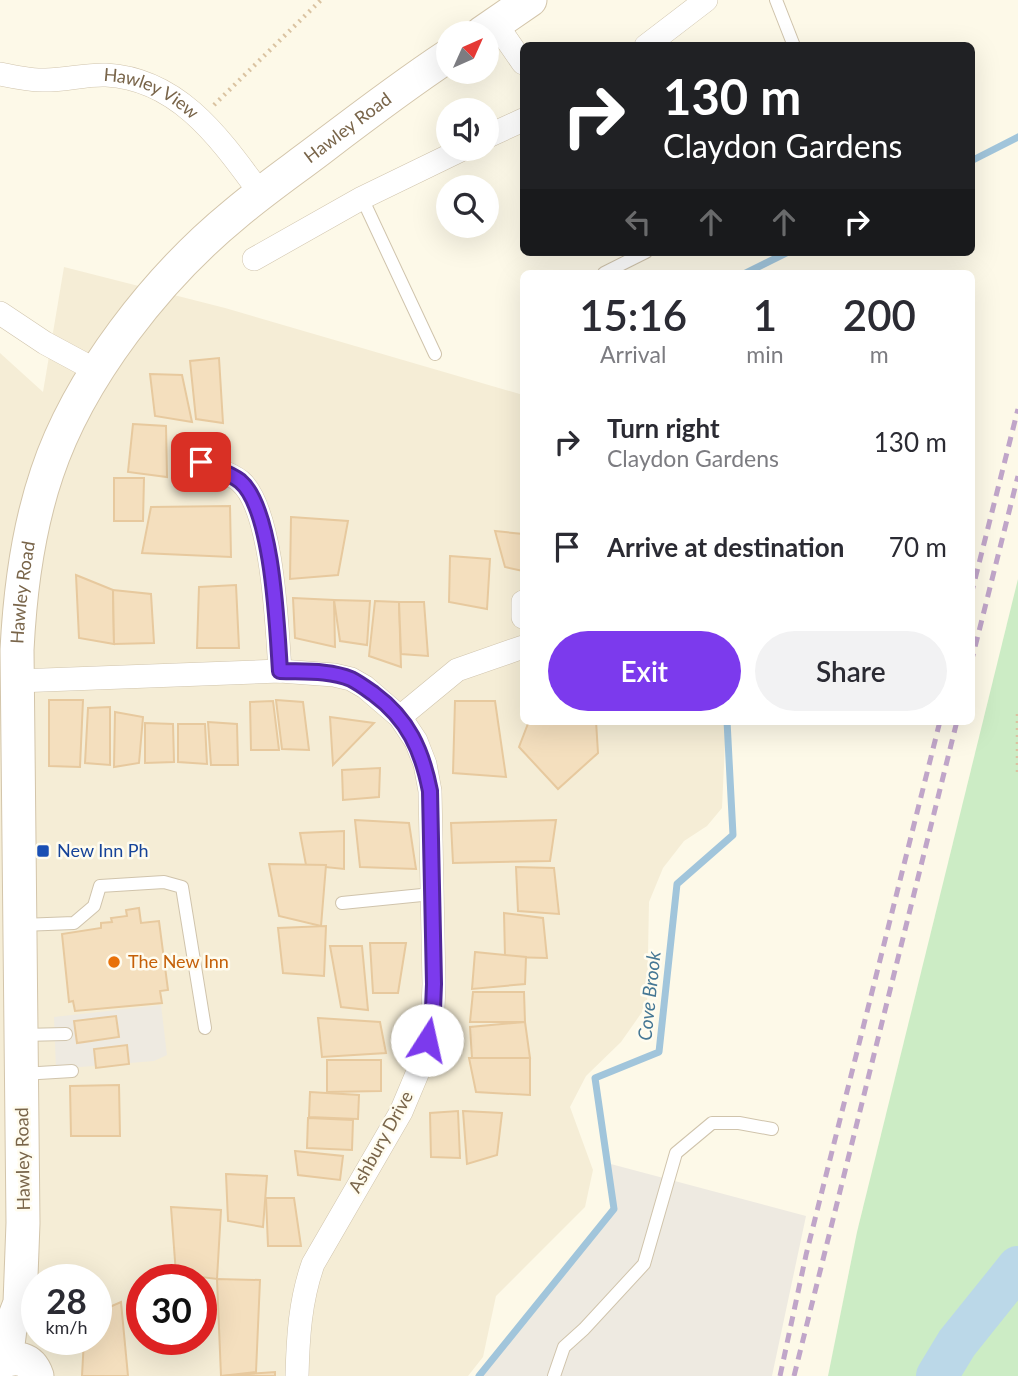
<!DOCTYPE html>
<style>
:root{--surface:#fff;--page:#f2f2f3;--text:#2b2b33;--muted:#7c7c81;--accent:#7c3aed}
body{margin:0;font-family:Lato,sans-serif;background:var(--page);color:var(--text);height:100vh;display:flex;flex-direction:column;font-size:26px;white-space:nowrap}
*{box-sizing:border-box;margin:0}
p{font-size:23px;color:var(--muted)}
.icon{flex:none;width:38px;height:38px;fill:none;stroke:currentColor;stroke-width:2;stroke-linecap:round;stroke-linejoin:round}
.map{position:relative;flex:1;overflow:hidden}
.details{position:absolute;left:520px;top:270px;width:455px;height:455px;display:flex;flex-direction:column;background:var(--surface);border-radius:10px;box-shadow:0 7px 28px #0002}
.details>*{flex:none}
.hud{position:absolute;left:520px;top:42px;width:455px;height:214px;border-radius:10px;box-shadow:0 7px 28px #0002;background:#202124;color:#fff;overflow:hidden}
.needle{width:46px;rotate:45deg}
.buttons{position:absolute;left:436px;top:21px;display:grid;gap:14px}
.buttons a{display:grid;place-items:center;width:63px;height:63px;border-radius:50%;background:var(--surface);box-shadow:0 7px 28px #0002;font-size:35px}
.speed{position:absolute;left:21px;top:1264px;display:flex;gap:14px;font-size:35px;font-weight:700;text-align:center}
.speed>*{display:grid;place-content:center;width:91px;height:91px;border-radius:50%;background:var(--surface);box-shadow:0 7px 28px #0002;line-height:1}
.speed small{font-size:18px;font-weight:400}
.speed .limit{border:10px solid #d22;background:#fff;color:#111}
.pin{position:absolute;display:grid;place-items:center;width:60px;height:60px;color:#fff;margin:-30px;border-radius:14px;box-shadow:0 4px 10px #0006}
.me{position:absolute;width:77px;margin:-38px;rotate:10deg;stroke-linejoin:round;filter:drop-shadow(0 0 5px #0008)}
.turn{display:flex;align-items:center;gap:24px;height:147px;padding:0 28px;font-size:32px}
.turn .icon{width:91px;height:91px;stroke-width:2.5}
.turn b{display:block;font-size:49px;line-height:60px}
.lanes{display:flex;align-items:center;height:66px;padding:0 28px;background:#0003;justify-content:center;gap:35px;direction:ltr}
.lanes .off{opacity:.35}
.eta{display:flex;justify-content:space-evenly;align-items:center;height:119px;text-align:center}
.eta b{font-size:42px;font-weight:600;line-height:49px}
.primary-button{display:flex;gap:14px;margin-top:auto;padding:14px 28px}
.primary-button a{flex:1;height:80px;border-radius:42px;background:var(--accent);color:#fff;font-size:28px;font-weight:600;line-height:80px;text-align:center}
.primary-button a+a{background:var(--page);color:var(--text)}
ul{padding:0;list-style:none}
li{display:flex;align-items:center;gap:21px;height:105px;padding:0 28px}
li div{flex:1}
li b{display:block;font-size:26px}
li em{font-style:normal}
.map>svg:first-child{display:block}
</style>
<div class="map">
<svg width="1018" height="1376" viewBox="0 0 1018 1376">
<rect width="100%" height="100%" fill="#fdf9e8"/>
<path fill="#f5edd6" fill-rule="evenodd" d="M64,267L225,308L523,395V721H726L722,808L707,826L684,841L663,868L649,902L647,1005L621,1042L586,1076L570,1107L593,1170L585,1207L496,1296L483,1357L468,1376H0V353L43,392ZM37,1279H96V1339H37ZM142,1279H201V1339H142Z"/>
<g fill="#eeeae1">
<polygon points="161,1005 167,1055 154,1061 56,1069 54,1017"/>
<polygon points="607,1163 806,1216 772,1376 479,1376 614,1209"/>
</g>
<polygon fill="#ccecc5" points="1018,579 1018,1376 828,1376 857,1232"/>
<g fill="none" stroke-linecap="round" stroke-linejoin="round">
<g stroke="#a1c5db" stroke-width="7">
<polyline points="971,161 1018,137"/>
<polyline points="746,273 788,252"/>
<polyline points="479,1376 614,1209 595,1078 659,1052 677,884 733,835 727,721"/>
</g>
<polyline stroke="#bbd8e8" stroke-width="42" points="937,1376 957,1343 1018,1267"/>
</g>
<g fill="#f4dfbe" stroke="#e7c99e" stroke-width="2">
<polygon points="219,358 223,423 196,419 190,361"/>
<polygon points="150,374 182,375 192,422 155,416"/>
<polygon points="133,424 166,426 167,477 128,472"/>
<polygon points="114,478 144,478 143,521 114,521"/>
<polygon points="230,506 231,557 142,553 151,507"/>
<polygon points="291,517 348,521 338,575 290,579"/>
<polygon points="495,531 523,534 523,571 505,567"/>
<polygon points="450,556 490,559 487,609 449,602"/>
<polygon points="76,575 113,590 114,644 79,638"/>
<polygon points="236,585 239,648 197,648 199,587"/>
<polygon points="113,590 151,594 154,643 114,644"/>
<polygon points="293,598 334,600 335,647 295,638"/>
<polygon points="334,600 370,601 367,645 340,641"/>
<polygon points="375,601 399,602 401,667 369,656"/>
<polygon points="399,602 424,602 428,656 401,654"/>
<polygon points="49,700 83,700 80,767 49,766"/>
<polygon points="276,700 303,702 309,750 282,749"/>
<polygon points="273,701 279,750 251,750 250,702"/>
<polygon points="455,701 495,701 506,777 453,773"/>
<polygon points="110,707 110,765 85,763 88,708"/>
<polygon points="115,712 143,717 139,763 114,767"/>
<polygon points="330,717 374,723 333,765"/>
<polygon points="529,721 596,721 598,753 558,789 519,747"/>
<polygon points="208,722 237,724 238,765 211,765"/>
<polygon points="145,723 173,724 174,762 145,763"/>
<polygon points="178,724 205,724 207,764 178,762"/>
<polygon points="380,768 379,797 343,800 342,770"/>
<polygon points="355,820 409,823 416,869 360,867"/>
<polygon points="556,820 550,861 453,863 451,823"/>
<polygon points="344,831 344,869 306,865 300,833"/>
<polygon points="269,864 326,865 321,926 279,916"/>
<polygon points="516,867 554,868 559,914 518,911"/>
<polygon points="139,908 141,923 159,921 168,990 160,991 162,1003 75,1011 73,1001 69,1002 62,934 101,928 101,923 112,922 111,918 127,916 126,910"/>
<polygon points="504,913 543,918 547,958 505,957"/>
<polygon points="326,926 324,976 283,973 278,928"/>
<polygon points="370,943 406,943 398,993 373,993"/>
<polygon points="330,946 362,946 368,1010 341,1007"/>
<polygon points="475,952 526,957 525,984 472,989"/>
<polygon points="473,992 524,992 525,1022 470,1022"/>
<polygon points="116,1016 119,1037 77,1043 74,1021"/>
<polygon points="318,1018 380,1022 386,1053 322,1057"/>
<polygon points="525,1022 530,1058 472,1058 470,1027"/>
<polygon points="127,1045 129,1064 96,1068 94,1049"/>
<polygon points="469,1058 530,1058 530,1095 476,1092"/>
<polygon points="327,1060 381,1060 381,1091 327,1092"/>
<polygon points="119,1085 120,1136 71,1136 70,1086"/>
<polygon points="310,1092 359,1095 358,1119 309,1117"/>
<polygon points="458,1111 460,1158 431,1157 430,1113"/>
<polygon points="463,1111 502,1113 497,1155 467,1164"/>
<polygon points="308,1118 353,1120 352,1150 307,1148"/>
<polygon points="295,1151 343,1156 340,1180 298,1175"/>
<polygon points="226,1174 267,1176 263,1227 228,1221"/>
<polygon points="266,1198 294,1198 301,1246 268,1246"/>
<polygon points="171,1207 221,1210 217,1279 176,1274"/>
<polygon points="217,1279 260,1280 256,1372 221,1376"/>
<polygon points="121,1302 128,1376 82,1376 84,1339 96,1339 96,1313"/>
<polygon points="275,1372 275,1376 222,1376"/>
</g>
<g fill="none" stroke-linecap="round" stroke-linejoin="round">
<defs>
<g id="service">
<polyline points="776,0 794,46"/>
<polyline points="362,198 435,354"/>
<polyline points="604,273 646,252"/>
<polyline points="342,903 432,894"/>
<polyline points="21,925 74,923 94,906 100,886 164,882 182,887 205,1028"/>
<polyline points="22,1035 66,1034"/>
<polyline points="22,1074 72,1071"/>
<polyline points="554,1376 564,1347 584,1329 644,1264 676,1153 712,1123 739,1123 772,1129"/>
</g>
<g id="minor">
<polyline points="496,24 523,63"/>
<polyline points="646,46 706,0"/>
<path id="s1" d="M0,74C14,77 28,80 42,80C63,81 85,74 106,75C180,79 221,140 261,194"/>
<polyline points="486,137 523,120"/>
<polyline points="254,259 362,198 463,149"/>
<polyline points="0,313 45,343 97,371"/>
<path d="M201,462C213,468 230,473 240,481C273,509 277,628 280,671"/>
<polyline points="523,602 523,617"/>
<path d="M17,681L280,671L334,675L351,679L365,687L400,717L416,741L425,764L430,791L434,984L433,1009L427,1040L417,1074L401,1112L313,1264C300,1301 298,1337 297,1376"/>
<polyline points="400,717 457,670 523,647"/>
</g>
<g id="secondary">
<polyline points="482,33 530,0"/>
<path id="s2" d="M6,1360L10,1329L20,1303L23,1223L17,650C20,590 28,529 47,473C79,377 158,277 235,214C262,191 291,171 320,149C362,117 404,85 448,56"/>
<path d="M0,1363C16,1355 31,1358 37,1376"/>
</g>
</defs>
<use href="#service" stroke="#d0c4ac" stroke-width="14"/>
<use href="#minor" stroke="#d0c4ac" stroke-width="24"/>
<use href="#secondary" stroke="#d3c5aa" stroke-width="35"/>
<g stroke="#dac3a1" stroke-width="4.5" stroke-dasharray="2 5" stroke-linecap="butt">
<polyline points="214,105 321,0"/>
<polyline points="1018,714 1018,777"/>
</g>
<use href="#service" stroke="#fff" stroke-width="12"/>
<use href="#minor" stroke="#fff" stroke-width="23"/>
<use href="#secondary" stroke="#fff" stroke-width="33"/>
<g stroke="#c0a5c9" stroke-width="5" stroke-dasharray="10 7" stroke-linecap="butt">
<polyline points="971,595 1018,409"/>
<polyline points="971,663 1018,476"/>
<polyline points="780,1376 806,1255 940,721"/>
<polyline points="794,1376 957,721"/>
</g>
</g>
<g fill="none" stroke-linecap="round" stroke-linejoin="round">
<defs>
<path id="route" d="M201,462C213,468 230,473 240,481C273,509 277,628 280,671C303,672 329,670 351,679C359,683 367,689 374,694C408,719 422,750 430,791L434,984L433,1009L427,1040"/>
</defs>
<use href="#route" stroke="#51269a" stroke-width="18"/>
<use href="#route" stroke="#7c3aed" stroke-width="12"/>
</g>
<rect fill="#1a4fb4" stroke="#fffcef" stroke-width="2.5" x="36" y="844" width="14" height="14" rx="3.5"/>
<circle fill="#e8710a" stroke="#fffcef" stroke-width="2.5" cx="114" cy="962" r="7"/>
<g text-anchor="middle" stroke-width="5" stroke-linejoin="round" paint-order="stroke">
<g font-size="18" fill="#79654a" stroke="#fffcef">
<text dy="6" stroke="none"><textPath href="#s1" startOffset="156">Hawley View</textPath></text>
<text dy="6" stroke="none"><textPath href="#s2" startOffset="1358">Hawley Road</textPath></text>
<text dy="6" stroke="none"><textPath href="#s2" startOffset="770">Hawley Road</textPath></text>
<text transform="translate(381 1142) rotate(-61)" y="6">Ashbury Drive</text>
<text transform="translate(23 1159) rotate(-91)" y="6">Hawley Road</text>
</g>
<g font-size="18" fill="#164399" stroke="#fffcef" text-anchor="start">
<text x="57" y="857">New Inn Ph</text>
</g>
<g font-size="18" fill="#c56008" stroke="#fffcef" text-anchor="start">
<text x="128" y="968">The New Inn</text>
</g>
<g font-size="19" font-style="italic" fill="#457794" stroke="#fffcef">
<text transform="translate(649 996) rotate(-84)" y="7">Cove Brook</text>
</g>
</g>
</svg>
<div class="buttons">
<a><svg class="needle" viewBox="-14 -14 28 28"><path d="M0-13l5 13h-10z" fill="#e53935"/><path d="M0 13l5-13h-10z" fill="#7c7c81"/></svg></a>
<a><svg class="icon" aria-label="sound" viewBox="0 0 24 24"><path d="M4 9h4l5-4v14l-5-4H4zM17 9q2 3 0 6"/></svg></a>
<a><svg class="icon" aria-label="search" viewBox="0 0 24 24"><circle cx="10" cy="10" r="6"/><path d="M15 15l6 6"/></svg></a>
</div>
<div class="speed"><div>28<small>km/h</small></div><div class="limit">30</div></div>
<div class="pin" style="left:201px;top:462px;background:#d93025"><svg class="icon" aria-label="arrive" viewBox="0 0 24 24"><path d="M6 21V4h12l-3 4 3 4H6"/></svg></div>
<svg class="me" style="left:427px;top:1040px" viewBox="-20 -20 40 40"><circle r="19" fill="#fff"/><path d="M0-13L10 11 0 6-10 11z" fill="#7c3aed"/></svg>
<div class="hud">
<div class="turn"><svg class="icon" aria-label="right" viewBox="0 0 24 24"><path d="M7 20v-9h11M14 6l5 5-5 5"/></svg><div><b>130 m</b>Claydon Gardens</div></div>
<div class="lanes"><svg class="icon off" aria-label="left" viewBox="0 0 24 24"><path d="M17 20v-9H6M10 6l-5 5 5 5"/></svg><svg class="icon off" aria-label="ahead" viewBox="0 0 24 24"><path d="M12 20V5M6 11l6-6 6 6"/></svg><svg class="icon off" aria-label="ahead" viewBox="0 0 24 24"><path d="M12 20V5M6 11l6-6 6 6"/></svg><svg class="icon" aria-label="right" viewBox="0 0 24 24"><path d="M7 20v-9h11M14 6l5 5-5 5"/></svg></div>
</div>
<section class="details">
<div class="eta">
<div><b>15:16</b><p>Arrival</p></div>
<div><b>1</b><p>min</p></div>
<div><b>200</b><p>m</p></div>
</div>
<ul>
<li><svg class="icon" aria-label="right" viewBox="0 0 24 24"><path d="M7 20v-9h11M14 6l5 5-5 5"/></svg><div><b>Turn right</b><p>Claydon Gardens</p></div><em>130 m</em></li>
<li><svg class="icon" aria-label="arrive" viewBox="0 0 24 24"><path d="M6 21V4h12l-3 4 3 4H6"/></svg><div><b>Arrive at destination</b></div><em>70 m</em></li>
</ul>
<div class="primary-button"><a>Exit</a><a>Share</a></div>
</section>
</div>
